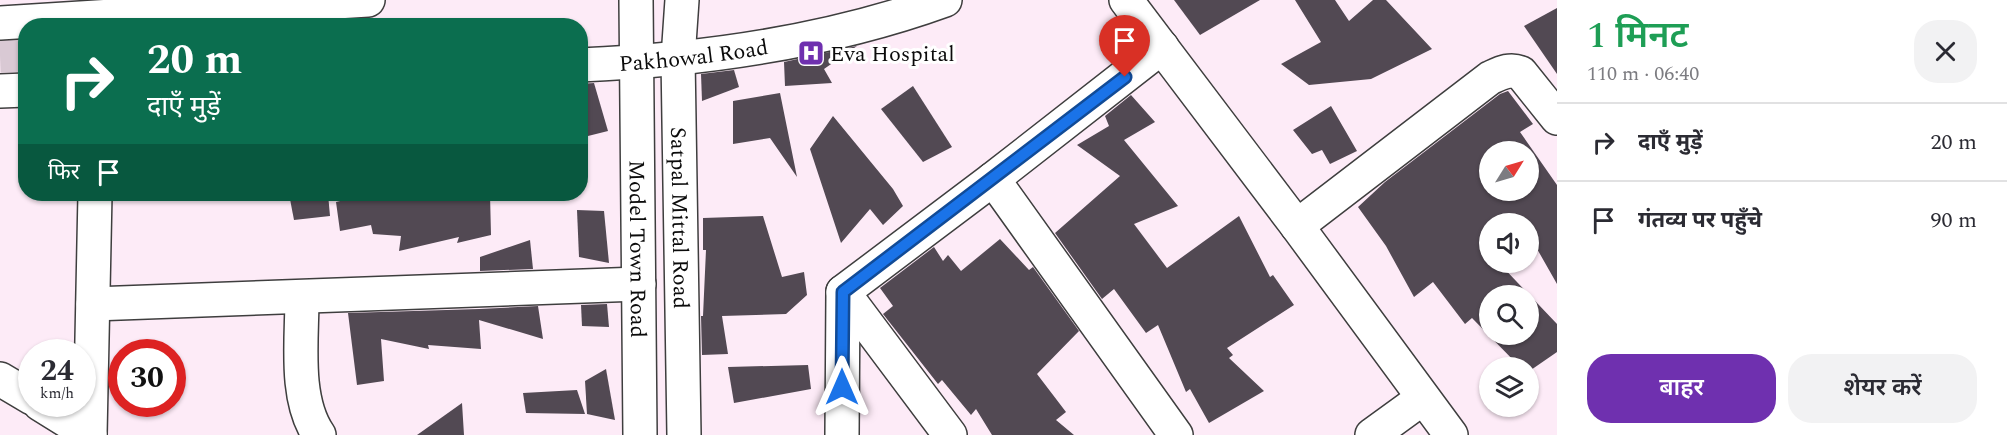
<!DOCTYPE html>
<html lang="hi">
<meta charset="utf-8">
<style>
:root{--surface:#fff;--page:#f2f2f3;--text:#2b2b33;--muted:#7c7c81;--line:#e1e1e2;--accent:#6f30af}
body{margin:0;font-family:Spectral,"Noto Sans Devanagari",serif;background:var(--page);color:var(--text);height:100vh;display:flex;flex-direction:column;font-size:22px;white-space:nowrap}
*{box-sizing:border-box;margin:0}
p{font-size:20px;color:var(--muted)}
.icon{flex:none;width:33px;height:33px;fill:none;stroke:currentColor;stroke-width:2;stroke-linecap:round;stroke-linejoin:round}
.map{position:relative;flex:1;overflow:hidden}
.side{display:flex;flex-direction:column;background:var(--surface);width:450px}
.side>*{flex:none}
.guide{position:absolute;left:18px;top:18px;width:570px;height:183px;border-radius:24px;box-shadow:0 2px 4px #0004;background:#0b6e4f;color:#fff;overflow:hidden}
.needle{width:39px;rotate:53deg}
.fabs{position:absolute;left:1479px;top:141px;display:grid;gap:12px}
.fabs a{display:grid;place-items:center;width:60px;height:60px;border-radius:50%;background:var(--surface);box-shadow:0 2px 4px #0004;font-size:30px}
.speed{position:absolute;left:18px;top:339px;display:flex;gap:12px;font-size:30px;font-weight:700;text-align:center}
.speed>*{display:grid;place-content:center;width:78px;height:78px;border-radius:50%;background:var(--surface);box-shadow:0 2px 4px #0004;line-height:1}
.speed small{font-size:15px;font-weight:400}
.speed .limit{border:9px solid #d22;background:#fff;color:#111}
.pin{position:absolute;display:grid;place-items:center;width:51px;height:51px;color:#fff;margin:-62px -26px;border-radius:50% 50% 50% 0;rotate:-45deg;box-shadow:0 0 6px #0007}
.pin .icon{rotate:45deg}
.me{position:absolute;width:66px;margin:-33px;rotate:0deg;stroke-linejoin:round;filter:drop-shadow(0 0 4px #0008)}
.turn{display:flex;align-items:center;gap:21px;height:126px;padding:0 30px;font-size:27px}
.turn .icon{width:78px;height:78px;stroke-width:2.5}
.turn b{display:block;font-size:42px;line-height:51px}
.then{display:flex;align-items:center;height:57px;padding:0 30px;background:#0003;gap:12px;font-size:22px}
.round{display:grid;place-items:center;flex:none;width:63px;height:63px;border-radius:24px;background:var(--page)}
.summary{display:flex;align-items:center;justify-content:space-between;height:102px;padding:0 30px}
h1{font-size:36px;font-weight:600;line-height:45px;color:#1e9e55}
.cta{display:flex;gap:12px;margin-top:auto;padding:12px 30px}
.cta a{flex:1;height:69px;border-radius:24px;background:var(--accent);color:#fff;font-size:24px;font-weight:600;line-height:69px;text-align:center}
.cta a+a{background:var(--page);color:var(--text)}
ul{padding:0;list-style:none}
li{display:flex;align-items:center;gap:18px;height:78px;padding:0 30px;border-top:2px solid var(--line)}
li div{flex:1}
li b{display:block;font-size:22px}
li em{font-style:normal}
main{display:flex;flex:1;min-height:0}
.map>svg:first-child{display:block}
</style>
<main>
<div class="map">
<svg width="1557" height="435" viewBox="0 0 1557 435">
<rect width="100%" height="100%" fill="#fdebf7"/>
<g fill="#524953" fill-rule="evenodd">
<polygon points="1174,0 1260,0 1200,35"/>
<polygon points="1295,0 1335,0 1349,21 1373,0 1386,0 1432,49 1371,79 1309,85 1281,64 1321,42"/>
<polygon points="1557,8 1557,74 1524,26"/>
<polygon points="857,46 824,69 832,83 785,86 784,62"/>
<polygon points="734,70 739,87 702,101 701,74"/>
<polygon points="594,83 608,131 580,138 580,84"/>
<polygon points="913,86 952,147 923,162 881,109"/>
<path d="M1508,91L1533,124L1520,132L1557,185V284L1528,233V224H1490V262H1498L1557,324V352L1528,372V368H1521L1472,318L1465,324L1433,282L1414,297L1386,246L1358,207L1385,182L1500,94ZM1490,152H1528V190H1490ZM1490,296H1528V334H1490Z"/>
<polygon points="780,93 797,177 770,138 733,144 733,101"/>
<polygon points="1131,95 1155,122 1124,140 1178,206 1134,224 1167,268 1239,216 1270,277 1273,275 1294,305 1227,348 1233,355 1229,358 1264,391 1209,423 1190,389 1186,392 1158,325 1146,333 1114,289 1102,299 1055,233 1120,176 1077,145 1109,126 1105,116"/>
<polygon points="1331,106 1357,151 1330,164 1322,150 1312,154 1293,130"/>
<polygon points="833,116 893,189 903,206 883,225 870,209 841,243 810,149"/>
<polygon points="289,194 328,194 330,216 294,220"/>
<polygon points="369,194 490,194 491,235 457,243 459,237 399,251 401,236 373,234 371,225 340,231 336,202"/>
<polygon points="577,210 604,211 609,263 579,257"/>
<polygon points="763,216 782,277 804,272 807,295 786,314 722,316 728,354 702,355 701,316 703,316 706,250 703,250 703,218"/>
<polygon points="1000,239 1029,270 1033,267 1079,331 1037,374 1066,412 1056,420 1074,435 992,435 976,409 971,415 942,380 938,384 883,314 893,306 880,288 934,247 943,261 948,255 961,271"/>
<polygon points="530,240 533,269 480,271 480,257"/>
<polygon points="607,304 609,327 582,326 581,305"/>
<polygon points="538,306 543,339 479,320 481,349 428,345 429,349 381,339 384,381 357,385 348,313 479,309 479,313 479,309"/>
<polygon points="808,365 811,389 734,403 728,367"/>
<polygon points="606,369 615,420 587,414 585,381"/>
<polygon points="577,390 585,414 526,413 523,393"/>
<polygon points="462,403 464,435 417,435"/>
</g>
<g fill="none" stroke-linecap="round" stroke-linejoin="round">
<polyline stroke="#d9c9d4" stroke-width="33" stroke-dasharray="33 16" stroke-linecap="butt" points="0,56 26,55"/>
<defs>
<g id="minor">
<path id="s1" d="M636,0L640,435"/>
<path id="s2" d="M682,0L678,58L684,435"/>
<polyline points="1126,0 1297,226 1451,435"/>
<polyline points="0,23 368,0"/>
<path id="s3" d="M580,65C703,60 829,42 945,0"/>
<polyline points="0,91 26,90"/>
<polyline points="993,179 1176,435"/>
<path d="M1297,226L1490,78C1501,73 1510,68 1521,73L1557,118"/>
<polyline points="843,292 950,435"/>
<path d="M302,297C302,340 294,399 319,435"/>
<polyline points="93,304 639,284"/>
<polyline points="0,379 32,398"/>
<polyline points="40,404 90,435"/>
<polyline points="90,435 95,194"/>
<polyline points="842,435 843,292 993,179 1162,47"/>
<polyline points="1372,435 1423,398"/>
</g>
</defs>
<use href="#minor" stroke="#3e3e3e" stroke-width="36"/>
<use href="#minor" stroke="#fff" stroke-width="33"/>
</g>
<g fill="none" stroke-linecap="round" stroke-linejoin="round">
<defs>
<polyline id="route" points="842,387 843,292 1125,77"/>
</defs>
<use href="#route" stroke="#114b97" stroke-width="15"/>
<use href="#route" stroke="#1a73e8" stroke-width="10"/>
</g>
<defs>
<symbol id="hospital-square" viewBox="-11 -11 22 22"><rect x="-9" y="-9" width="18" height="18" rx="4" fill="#6f30af" stroke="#fff"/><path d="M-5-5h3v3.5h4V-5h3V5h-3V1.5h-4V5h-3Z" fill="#fff"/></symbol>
</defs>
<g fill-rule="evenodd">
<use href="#hospital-square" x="796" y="38" width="30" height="30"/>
</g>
<g text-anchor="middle" stroke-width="6" stroke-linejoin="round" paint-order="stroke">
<g font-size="22" fill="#0b0b0b" stroke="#fff" text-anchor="start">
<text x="830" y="61">Eva Hospital</text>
</g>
<g font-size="22" fill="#0b0b0b" stroke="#fff">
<text dy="8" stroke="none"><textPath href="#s3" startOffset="114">Pakhowal Road</textPath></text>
<text dy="8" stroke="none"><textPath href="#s2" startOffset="218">Satpal Mittal Road</textPath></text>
<text dy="8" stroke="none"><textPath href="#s1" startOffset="249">Model Town Road</textPath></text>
</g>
</g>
</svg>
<div class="fabs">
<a><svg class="needle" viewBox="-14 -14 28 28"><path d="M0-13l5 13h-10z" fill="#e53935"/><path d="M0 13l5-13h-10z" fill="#7c7c81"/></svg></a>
<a><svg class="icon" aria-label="sound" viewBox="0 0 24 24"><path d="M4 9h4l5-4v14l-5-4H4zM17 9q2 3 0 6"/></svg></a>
<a><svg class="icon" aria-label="search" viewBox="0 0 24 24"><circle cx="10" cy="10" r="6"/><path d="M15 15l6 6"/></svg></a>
<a><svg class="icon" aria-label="layers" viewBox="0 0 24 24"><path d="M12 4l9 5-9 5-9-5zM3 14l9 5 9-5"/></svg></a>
</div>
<div class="speed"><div>24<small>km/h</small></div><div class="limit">30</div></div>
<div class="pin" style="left:1125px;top:77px;background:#d93025"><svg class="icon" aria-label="arrive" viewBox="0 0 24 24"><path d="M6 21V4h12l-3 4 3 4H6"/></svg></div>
<svg class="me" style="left:842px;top:387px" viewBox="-20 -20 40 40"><path d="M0-17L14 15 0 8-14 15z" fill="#1a73e8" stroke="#fff" stroke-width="4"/></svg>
<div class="guide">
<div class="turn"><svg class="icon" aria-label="right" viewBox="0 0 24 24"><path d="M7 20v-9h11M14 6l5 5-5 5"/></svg><div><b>20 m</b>दाएँ मुड़ें</div></div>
<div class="then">फिर<svg class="icon" aria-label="arrive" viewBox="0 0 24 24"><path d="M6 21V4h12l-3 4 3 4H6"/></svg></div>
</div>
</div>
<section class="side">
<div class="summary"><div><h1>1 मिनट</h1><p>110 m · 06:40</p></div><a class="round"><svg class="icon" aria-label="close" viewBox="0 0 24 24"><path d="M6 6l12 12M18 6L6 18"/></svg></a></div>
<ul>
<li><svg class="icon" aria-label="right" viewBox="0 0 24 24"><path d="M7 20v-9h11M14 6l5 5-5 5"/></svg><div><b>दाएँ मुड़ें</b></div><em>20 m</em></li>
<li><svg class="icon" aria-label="arrive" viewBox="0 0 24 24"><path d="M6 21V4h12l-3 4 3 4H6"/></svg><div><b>गंतव्य पर पहुँचे</b></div><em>90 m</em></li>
</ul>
<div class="cta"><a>बाहर</a><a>शेयर करें</a></div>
</section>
</main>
